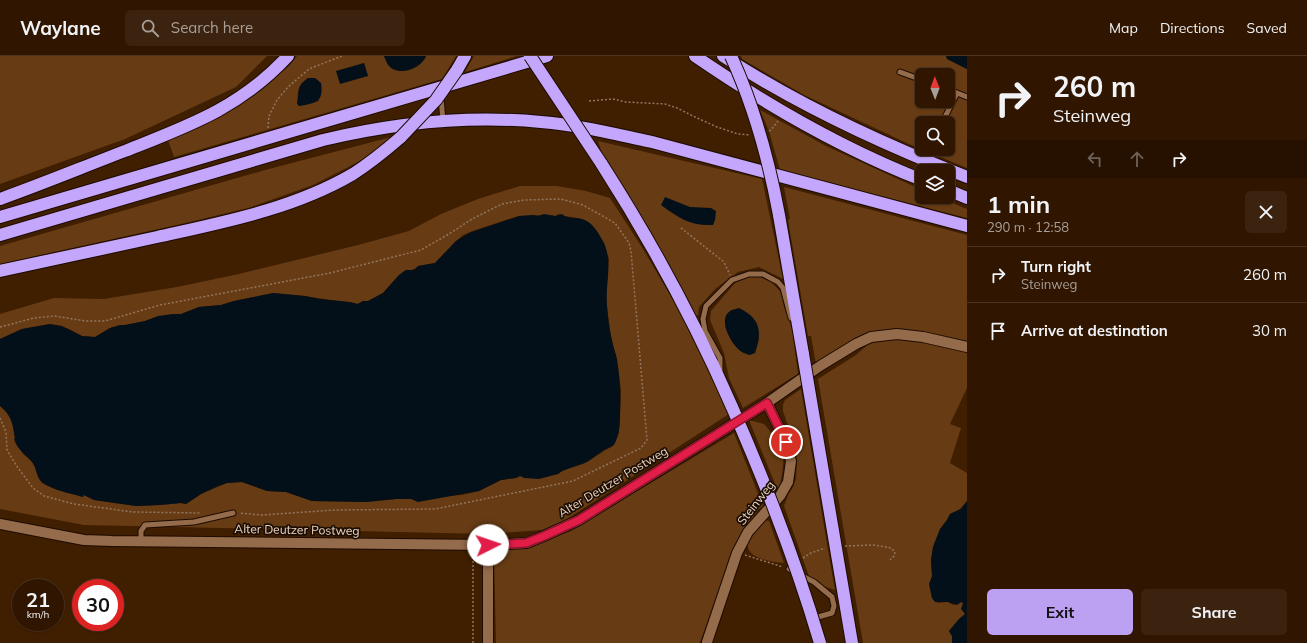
<!DOCTYPE html>
<meta charset="utf-8">
<style>
:root{--surface:#301600;--page:#3c230f;--text:#f1f3f6;--muted:#a89f99;--line:#4b3522;--accent:#bca0f2}
body{margin:0;font-family:Mulish,sans-serif;background:var(--page);color:var(--text);height:100vh;display:flex;flex-direction:column;font-size:15px;white-space:nowrap}
*{box-sizing:border-box;margin:0}
p{font-size:13px;color:var(--muted)}
.icon{flex:none;width:22px;height:22px;fill:none;stroke:currentColor;stroke-width:2;stroke-linecap:round;stroke-linejoin:round}
.map{position:relative;flex:1;overflow:hidden}
.side{display:flex;flex-direction:column;background:var(--surface);width:340px}
.side>*{flex:none}
.guide{background:#301600;color:var(--text);overflow:hidden}
.needle{width:26px;rotate:359deg}
.controls{position:absolute;left:915px;top:12px;display:grid;gap:8px}
.controls a{display:grid;place-items:center;width:40px;height:40px;border-radius:6px;background:var(--surface);box-shadow:0 1px 3px #0004,0 0 0 1px var(--line);font-size:20px}
.speed{position:absolute;left:12px;top:523px;display:flex;gap:8px;font-size:20px;font-weight:700;text-align:center}
.speed>*{display:grid;place-content:center;width:52px;height:52px;border-radius:50%;background:var(--surface);box-shadow:0 1px 3px #0004,0 0 0 1px var(--line);line-height:1}
.speed small{font-size:10px;font-weight:400}
.speed .limit{border:6px solid #d22;background:#fff;color:#111}
.pin{position:absolute;display:grid;place-items:center;width:34px;height:34px;color:#fff;margin:-17px;border:2px solid #fff;border-radius:50%;box-shadow:0 1px 4px #0007}
.me{position:absolute;width:44px;margin:-22px;rotate:86deg;stroke-linejoin:round;filter:drop-shadow(0 0 3px #0008)}
.turn{display:flex;align-items:center;gap:14px;height:84px;padding:0 20px;font-size:18px}
.turn .icon{width:52px;height:52px;stroke-width:2.5}
.turn b{display:block;font-size:28px;line-height:34px}
.lanes{display:flex;align-items:center;height:38px;padding:0 20px;background:#0003;justify-content:center;gap:20px;direction:ltr}
.lanes .off{opacity:.35}
.round{display:grid;place-items:center;flex:none;width:42px;height:42px;border-radius:6px;background:var(--page)}
.headline{display:flex;align-items:center;justify-content:space-between;height:68px;padding:0 20px}
h1{font-size:24px;font-weight:700;line-height:30px}
.action{display:flex;gap:8px;margin-top:auto;padding:8px 20px}
.action a{flex:1;height:46px;border-radius:6px;background:var(--accent);color:#111;font-size:16px;font-weight:700;line-height:46px;text-align:center}
.action a+a{background:var(--page);color:var(--text)}
ul{padding:0;list-style:none}
li{display:flex;align-items:center;gap:12px;height:56px;padding:0 20px;border-top:1px solid var(--line)}
li div{flex:1}
li b{display:block;font-size:15px}
li em{font-style:normal}
header{display:flex;align-items:center;gap:24px;box-sizing:border-box;height:56px;padding:0 20px;background:var(--surface);border-bottom:1px solid var(--line)}
header strong{font-size:19px}
nav{display:flex;gap:22px;margin-inline-start:auto;font-size:14px}
.search{width:280px;height:36px;background:var(--page);display:flex;align-items:center;gap:10px;box-sizing:border-box;padding:0 14px;border-radius:6px;color:var(--muted);font-size:15px}
main{display:flex;flex:1;min-height:0}
.map>svg:first-child{display:block}
</style>
<header>
<strong>Waylane</strong>
<div class="search"><svg class="icon" aria-label="search" viewBox="0 0 24 24"><circle cx="10" cy="10" r="6"/><path d="M15 15l6 6"/></svg>Search here</div>
<nav><a>Map</a><a>Directions</a><a>Saved</a></nav>
</header>
<main>
<div class="map">
<svg width="967" height="587" viewBox="0 0 967 587">
<rect width="100%" height="100%" fill="#401e00"/>
<g fill="#673c14" fill-rule="evenodd">
<polygon points="0,0 267,0 236,31 125,83 0,128"/>
<path d="M297,0H384L389,9L393,13L425,3L426,0H456L442,23L174,101L168,84L205,68L258,34L289,10ZM364,7L368,20L337,18ZM312,22L318,24L319,45L299,50C297,46 297,34 300,30C303,27 308,24 312,22Z"/>
<polygon points="474,0 517,0 465,16"/>
<path d="M741,0H946L947,3L967,13V112L909,88L804,39L742,3ZM922,19H948V45H922ZM922,67H948V93H922Z"/>
<polygon points="760,54 826,90 922,134 922,141 938,141 967,153 967,162 780,114 769,75"/>
<polygon points="399,79 364,103 313,129 248,152 181,168 0,208 0,190 265,114"/>
<polygon points="598,85 762,123 783,223 759,211 738,216 715,233 699,251 698,259 695,260 602,97"/>
<path d="M520,130H557L586,135L610,142L643,193L684,263L729,358L564,465L542,474L488,478L84,469L0,453V350L9,358L12,364L14,378L15,383L23,398L32,405L35,410L38,421L42,427L58,434L84,439L94,444L136,450L160,449L181,447L186,448L201,438L227,427L242,426L267,435L286,436L312,445L366,446L396,443H409L462,439L479,435L501,424L516,422L520,420L558,418C566,411 578,411 587,406C596,401 602,395 612,391L619,377L621,334L617,303L611,282L607,251L606,236L609,203L604,188L591,168L582,163L565,160L559,158L555,160L548,159L519,160L475,174L463,179L456,185L435,207L418,210L415,213L412,214H406L399,219L383,237L368,245H363L357,248L305,240L273,237L234,245L221,249L199,251L181,258H173L158,261L145,265L110,272L95,281L82,280L69,273L50,268L22,273L0,283V258L54,242L104,243L177,231L239,218L358,189L409,175L441,158L478,143Z"/>
<polygon points="784,131 967,179 967,287 897,274 816,308 811,280 808,280 788,164 790,163"/>
<path d="M747,221H760L771,226L780,235L785,254L792,272L798,318L743,352L729,322L724,297L710,264L711,255L735,227ZM725,271L759,275V284L755,297C733,291 734,291 725,271Z"/>
<polygon points="896,282 922,285 967,296 967,332 950,368 961,372 950,407 967,417 967,445 960,453 950,458 947,464 940,473 933,491 931,504 932,520 930,530 932,542 938,547 948,546 953,549 961,546 963,547 965,558 959,563 949,575 952,580 952,587 863,587 818,323 856,299 873,284"/>
<polygon points="801,333 830,506 835,534 811,526 784,450 788,439 793,431 796,423 797,404 794,387 783,355 783,349 785,344"/>
<path d="M749,364L764,368C772,377 781,388 783,401C784,409 781,427 778,435Z"/>
<polygon points="734,377 763,450 758,454 735,488 701,584 699,587 496,587 494,494 527,490 571,475"/>
<path d="M765,464L769,465L784,507C769,506 736,501 752,478C756,473 761,468 765,464Z"/>
</g>
<g fill="#030f19">
<path d="M384,0H426C422,11 404,19 393,13C388,11 386,5 384,0Z"/>
<polygon points="946,0 967,0 967,13 947,3"/>
<polygon points="364,7 368,20 340,28 336,15"/>
<path d="M308,22H315L321,27C324,46 316,47 299,50L298,49L297,47C300,35 296,30 308,22Z"/>
<path d="M665,141L690,151L711,152L716,155L715,164L713,169C690,170 679,162 661,149Z"/>
<path d="M544,158L555,160L562,158C566,163 576,161 582,163C593,166 599,178 604,187C613,208 605,229 607,250C608,261 609,273 612,284C613,291 616,298 617,304C620,323 621,341 620,359C620,370 619,380 614,389L604,394L587,406L562,415L558,418L539,423L524,422L520,420L516,422L501,424L479,435L418,446L411,443H396L366,446L312,445L286,436L267,435L242,426L227,427L218,430L201,438L186,448L181,447L160,449L136,450L94,444L84,439L83,441C72,438 47,433 40,424C36,418 36,410 31,405C24,397 17,393 14,383L15,382C13,369 12,360 0,350V283L22,273L50,268L62,270L82,280L95,281L110,272L120,269H125L145,265L158,260L173,258H181L199,251L221,249L234,245L273,237L305,240L320,243L350,246L358,248L363,245H368L383,237L399,219L406,214H412L415,213L418,210L435,207L456,185L469,177L519,160L534,159L538,160Z"/>
<path d="M739,252C761,263 762,275 755,297L750,299C745,298 741,296 737,292C730,284 718,263 730,255C733,253 737,253 739,252Z"/>
<polygon points="967,445 967,587 952,587 952,580 949,575 959,563 965,558 961,553 963,547 961,546 957,549 948,546 935,546 932,542 929,528 932,520 931,504 933,491 940,473 947,464 950,458 961,453"/>
</g>
<g fill="none" stroke-linecap="round" stroke-linejoin="round">
<defs>
<g id="service">
<polyline points="900,16 922,24"/>
<polyline points="948,34 957,37"/>
<polyline points="441,42 443,65"/>
<polyline points="942,67 957,37 967,41"/>
<polyline points="926,104 931,93"/>
<polyline points="720,316 720,302 705,275 703,263 706,250 732,224 749,218 763,218 778,226 783,232 791,262 792,262"/>
<polyline points="141,485 141,475 145,469 194,466 233,457"/>
<polyline points="789,513 814,526 832,541 834,550 832,557 818,561 814,565"/>
</g>
<g id="minor">
<polyline points="0,468 84,484 112,485 488,489 527,487 544,480 579,464 767,347 820,310 856,288 871,281 897,278 923,281 967,291"/>
<polyline points="488,489 488,587"/>
<polyline points="707,586 737,497 748,476 780,440 788,426 791,405 786,386 767,347"/>
</g>
<g id="motorway">
<path d="M695,0C765,48 843,93 922,124"/>
<path d="M723,0C800,50 882,88 967,121"/>
<polyline points="457,14 465,0"/>
<path d="M601,107C651,185 695,266 732,351"/>
<polyline points="948,134 967,142"/>
<path d="M0,143C42,128 83,111 125,95C188,70 240,52 288,0"/>
<polyline points="779,159 803,298"/>
<polyline points="0,161 547,0"/>
<path d="M0,179L323,84C394,67 467,59 541,66C578,69 615,78 652,86L967,170"/>
<path d="M0,215C52,204 105,192 157,181C224,166 293,153 353,118C370,107 386,94 401,81"/>
</g>
</defs>
<use href="#service" stroke="#1e0b00" stroke-width="7"/>
<use href="#minor" stroke="#1e0b00" stroke-width="12"/>
<use href="#motorway" stroke="#1e0b00" stroke-width="14"/>
<g stroke="#93765e" stroke-width="1.5" stroke-dasharray="2 2" stroke-linecap="butt">
<polyline points="589,45 613,43 626,46 665,48 677,52 695,61 717,71 738,78 750,79"/>
<polyline points="268,72 269,60 277,44 288,31 309,13 342,0"/>
<polyline points="769,75 771,74 778,65"/>
<polyline points="681,172 724,206 730,219"/>
<polyline points="0,271 34,262 54,260 86,265 105,265 160,249 330,217 421,194 449,178 472,163 502,148 524,144 561,143 583,149 615,167 629,187 631,195 647,384 641,392 573,425 435,453 335,454 262,459 239,457"/>
<polyline points="0,362 6,376 7,394 18,412 33,432 44,440 74,448 133,456 201,457"/>
<polyline points="845,490 874,489 891,492 895,496 894,500 890,504"/>
<polyline points="473,497 473,587"/>
<polyline points="745,499 783,511"/>
<polyline points="803,502 811,497 825,492"/>
</g>
<use href="#service" stroke="#946b4b" stroke-width="5"/>
<use href="#minor" stroke="#946b4b" stroke-width="10"/>
<use href="#motorway" stroke="#c4a7fc" stroke-width="12"/>
<defs>
<g id="motorway-bridge">
<polyline points="530,0 601,107"/>
<path d="M731,0C754,50 769,105 779,159"/>
<polyline points="401,81 436,44 457,14"/>
<polyline points="803,298 852,587"/>
<path d="M732,351C766,428 796,506 820,587"/>
</g>
</defs>
<use href="#motorway-bridge" stroke="#1e0b00" stroke-width="14" stroke-linecap="butt"/>
<use href="#motorway-bridge" stroke="#c4a7fc" stroke-width="12"/>
</g>
<g fill="none" stroke-linecap="round" stroke-linejoin="round">
<defs>
<polyline id="route" points="488,489 526,487 544,480 579,464 767,347 786,386"/>
</defs>
<use href="#route" stroke="#92132f" stroke-width="10"/>
<use href="#route" stroke="#e11d48" stroke-width="7"/>
</g>
<g text-anchor="middle" stroke-width="3.5" stroke-linejoin="round" paint-order="stroke">
<g font-size="12" fill="#ead3c2" stroke="#1c0d02">
<text transform="translate(613 426) rotate(-31)" y="4">Alter Deutzer Postweg</text>
<text transform="translate(756 447) rotate(-52)" y="4">Steinweg</text>
<text transform="translate(297 474) rotate(1)" y="4">Alter Deutzer Postweg</text>
</g>
</g>
</svg>
<div class="controls">
<a><svg class="needle" viewBox="-14 -14 28 28"><path d="M0-13l5 13h-10z" fill="#e53935"/><path d="M0 13l5-13h-10z" fill="#a89f99"/></svg></a>
<a><svg class="icon" aria-label="search" viewBox="0 0 24 24"><circle cx="10" cy="10" r="6"/><path d="M15 15l6 6"/></svg></a>
<a><svg class="icon" aria-label="layers" viewBox="0 0 24 24"><path d="M12 4l9 5-9 5-9-5zM3 14l9 5 9-5"/></svg></a>
</div>
<div class="speed"><div>21<small>km/h</small></div><div class="limit">30</div></div>
<div class="pin" style="left:786px;top:386px;background:#d93025"><svg class="icon" aria-label="arrive" viewBox="0 0 24 24"><path d="M6 21V4h12l-3 4 3 4H6"/></svg></div>
<svg class="me" style="left:488px;top:489px" viewBox="-20 -20 40 40"><circle r="19" fill="#fff"/><path d="M0-13L10 11 0 6-10 11z" fill="#e11d48"/></svg>
</div>
<section class="side">
<div class="guide">
<div class="turn"><svg class="icon" aria-label="right" viewBox="0 0 24 24"><path d="M7 20v-9h11M14 6l5 5-5 5"/></svg><div><b>260 m</b>Steinweg</div></div>
<div class="lanes"><svg class="icon off" aria-label="left" viewBox="0 0 24 24"><path d="M17 20v-9H6M10 6l-5 5 5 5"/></svg><svg class="icon off" aria-label="ahead" viewBox="0 0 24 24"><path d="M12 20V5M6 11l6-6 6 6"/></svg><svg class="icon" aria-label="right" viewBox="0 0 24 24"><path d="M7 20v-9h11M14 6l5 5-5 5"/></svg></div>
</div>
<div class="headline"><div><h1>1 min</h1><p>290 m · 12:58</p></div><a class="round"><svg class="icon" aria-label="close" viewBox="0 0 24 24"><path d="M6 6l12 12M18 6L6 18"/></svg></a></div>
<ul>
<li><svg class="icon" aria-label="right" viewBox="0 0 24 24"><path d="M7 20v-9h11M14 6l5 5-5 5"/></svg><div><b>Turn right</b><p>Steinweg</p></div><em>260 m</em></li>
<li><svg class="icon" aria-label="arrive" viewBox="0 0 24 24"><path d="M6 21V4h12l-3 4 3 4H6"/></svg><div><b>Arrive at destination</b></div><em>30 m</em></li>
</ul>
<div class="action"><a>Exit</a><a>Share</a></div>
</section>
</main>
